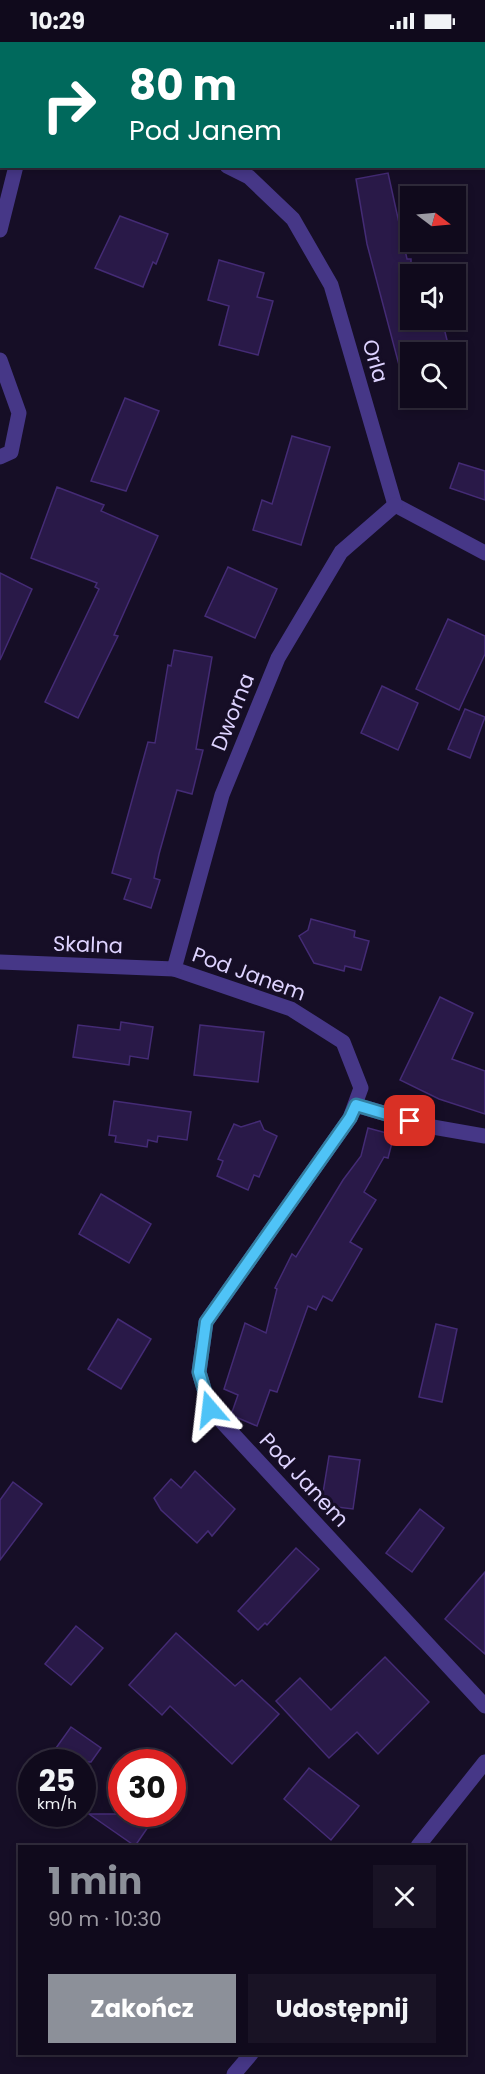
<!DOCTYPE html>
<html lang="pl">
<meta charset="utf-8">
<style>
:root{--surface:#100a1c;--page:#191325;--text:#f1f3f6;--muted:#9c9aa3;--line:#302b3b;--accent:#8c9099}
body{margin:0;font-family:Poppins,sans-serif;background:var(--page);color:var(--text);height:100vh;display:flex;flex-direction:column;font-size:22px;white-space:nowrap}
*{box-sizing:border-box;margin:0}
p{font-size:20px;color:var(--muted)}
.icon{flex:none;width:33px;height:33px;fill:none;stroke:currentColor;stroke-width:2;stroke-linecap:round;stroke-linejoin:round}
.map{position:relative;flex:1;overflow:hidden}
.side{position:absolute;left:18px;top:1803px;width:448px;height:210px;display:flex;flex-direction:column;background:var(--surface);border-radius:0px;box-shadow:0 3px 9px #0003,0 0 0 2px var(--line)}
.side>*{flex:none}
.hud{position:absolute;left:0px;top:0px;width:486px;height:126px;box-shadow:0 3px 9px #0003,0 0 0 2px var(--line);background:#00695c;color:#fff;overflow:hidden}
.needle{width:39px;rotate:106deg}
.tools{position:absolute;left:400px;top:144px;display:grid;gap:12px}
.tools a{display:grid;place-items:center;width:66px;height:66px;border-radius:0px;background:var(--surface);box-shadow:0 3px 9px #0003,0 0 0 2px var(--line);font-size:30px}
.speed{position:absolute;left:18px;top:1707px;display:flex;gap:12px;font-size:30px;font-weight:700;text-align:center}
.speed>*{display:grid;place-content:center;width:78px;height:78px;border-radius:50%;background:var(--surface);box-shadow:0 3px 9px #0003,0 0 0 2px var(--line);line-height:1}
.speed small{font-size:15px;font-weight:400}
.speed .limit{border:9px solid #d22;background:#fff;color:#111}
.pin{position:absolute;display:grid;place-items:center;width:51px;height:51px;color:#fff;margin:-26px;border-radius:12px;box-shadow:0 3px 9px #0006}
.me{position:absolute;width:66px;margin:-33px;rotate:343deg;stroke-linejoin:round;filter:drop-shadow(0 0 4px #0008)}
.turn{display:flex;align-items:center;gap:21px;height:126px;padding:0 30px;font-size:27px}
.turn .icon{width:78px;height:78px;stroke-width:2.5}
.turn b{display:block;font-size:42px;line-height:51px}
.round{display:grid;place-items:center;flex:none;width:63px;height:63px;border-radius:0px;background:var(--page)}
.summary{display:flex;align-items:center;justify-content:space-between;height:102px;padding:0 30px}
h1{font-size:36px;font-weight:700;line-height:45px;color:var(--accent)}
.button{display:flex;gap:12px;margin-top:auto;padding:12px 30px}
.button a{flex:1;height:69px;border-radius:0px;background:var(--accent);color:#fff;font-size:24px;font-weight:700;line-height:69px;text-align:center}
.button a+a{background:var(--page);color:var(--text)}
.status{display:flex;justify-content:space-between;align-items:center;height:42px;padding:0 30px;background:var(--surface);direction:ltr}
.status svg{height:16px;fill:currentColor}
.map>svg:first-child{display:block}
</style>
<div class="status"><b>10:29</b><svg viewBox="0 0 49 12"><path d="M0 12V9h3v3zM5 12V6h3v6zM10 12V3h3v9zM15 12V0h3v12zM26 1h20v11H26zM47 4h2v5h-2z"/></svg></div>
<div class="map">
<svg width="485" height="2032" viewBox="0 0 485 2032">
<rect width="100%" height="100%" fill="#160e26"/>
<g fill="#291948" stroke="#442b75" stroke-width="1.5">
<polygon points="388,131 407,217 411,217 411,278 442,278 450,310 411,310 411,341 404,342 367,202 356,137"/>
<polygon points="120,174 168,192 156,222 153,220 143,245 95,226"/>
<polygon points="219,218 264,231 257,255 273,259 258,313 219,303 229,264 208,258"/>
<polygon points="125,356 159,369 126,449 91,439"/>
<polygon points="292,394 330,405 301,503 253,488 262,458 272,462"/>
<polygon points="459,421 485,429 485,458 450,446"/>
<polygon points="57,445 104,463 101,469 158,494 114,593 118,594 78,676 45,660 99,547 95,545 97,541 31,516"/>
<polygon points="228,525 277,547 255,596 205,574"/>
<polygon points="0,531 32,547 0,618"/>
<polygon points="448,577 485,594 485,612 459,668 416,647"/>
<polygon points="174,608 212,615 196,707 203,708 192,752 177,748 159,812 154,836 160,838 151,866 124,857 131,837 112,831 148,700 155,701 168,623 171,624"/>
<polygon points="382,644 418,661 398,708 361,691"/>
<polygon points="465,667 485,675 470,716 448,707"/>
<polygon points="311,877 355,889 354,895 369,899 361,928 345,924 344,929 314,921 299,894 308,888"/>
<polygon points="440,955 473,971 452,1017 485,1029 485,1072 439,1057 400,1038"/>
<polygon points="121,980 153,985 148,1017 130,1014 129,1023 73,1015 78,983 120,988"/>
<polygon points="200,983 264,990 258,1040 194,1033"/>
<polygon points="114,1059 191,1070 187,1098 158,1094 157,1100 148,1098 147,1105 115,1100 116,1094 109,1093"/>
<polygon points="260,1079 264,1088 277,1094 259,1135 254,1133 248,1148 217,1134 223,1119 218,1117 234,1082 241,1085"/>
<polygon points="368,1086 394,1093 388,1116 384,1115 364,1150 376,1158 350,1200 362,1207 332,1259 323,1254 316,1268 308,1264 277,1350 270,1348 257,1384 231,1373 238,1353 224,1347 245,1281 266,1291 277,1247 275,1246 292,1212 296,1215 343,1138 361,1114"/>
<polygon points="101,1152 151,1182 129,1221 79,1192"/>
<polygon points="118,1277 151,1297 121,1347 88,1327"/>
<polygon points="436,1282 457,1287 442,1360 419,1355"/>
<polygon points="329,1414 360,1418 353,1467 321,1463"/>
<polygon points="195,1429 235,1467 212,1494 208,1489 197,1501 161,1468 154,1456 171,1437 181,1446"/>
<polygon points="13,1440 42,1462 0,1518 0,1458"/>
<polygon points="420,1467 444,1486 412,1530 386,1511"/>
<polygon points="296,1506 319,1527 267,1583 265,1581 258,1588 238,1569"/>
<polygon points="485,1530 485,1612 445,1577"/>
<polygon points="76,1584 103,1606 71,1643 45,1622"/>
<polygon points="176,1591 235,1644 242,1638 279,1672 232,1722 170,1664 162,1673 129,1643"/>
<polygon points="385,1615 429,1660 378,1712 357,1690 329,1716 276,1659 300,1636 331,1668"/>
<polygon points="71,1685 101,1706 91,1720 46,1720"/>
<polygon points="309,1726 359,1764 331,1798 284,1757"/>
<polygon points="89,1772 157,1772 135,1804"/>
</g>
<g fill="none" stroke-linecap="round" stroke-linejoin="round">
<g stroke="#463787" stroke-width="15">
<polyline points="20,2 21,0"/>
<polyline points="156,2 156,0"/>
<polyline points="0,21 2,21"/>
<polyline points="227,124 249,135 293,177 331,243 395,463 485,511"/>
<polyline points="0,188 16,124"/>
<polyline points="0,318 19,371 11,410 0,415"/>
<polyline points="0,920 174,927 291,967 343,1000 361,1046 350,1076 206,1280 199,1330 210,1367 485,1664"/>
<polyline points="174,927 222,753 278,616 341,510 395,463"/>
<polyline points="356,1063 427,1084 485,1094"/>
<polyline points="418,1804 485,1720"/>
<polyline points="234,2032 251,2012"/>
</g>
</g>
<g fill="none" stroke-linecap="round" stroke-linejoin="round">
<defs>
<polyline id="route" points="210,1367 199,1330 206,1280 350,1076 356,1063 410,1079"/>
</defs>
<use href="#route" stroke="#337fa1" stroke-width="15"/>
<use href="#route" stroke="#4fc3f7" stroke-width="10"/>
</g>
<g text-anchor="middle" stroke-width="6" stroke-linejoin="round" paint-order="stroke">
<g font-size="21" fill="#ded3ff" stroke="#160e26">
<text transform="translate(375 319) rotate(74)" y="7">Orla</text>
<text transform="translate(233 670) rotate(-68)" y="7">Dworna</text>
<text transform="translate(88 903) rotate(2)" y="7">Skalna</text>
<text transform="translate(249 932) rotate(20)" y="7">Pod Janem</text>
<text transform="translate(304 1438) rotate(47)" y="7">Pod Janem</text>
</g>
</g>
</svg>
<div class="tools">
<a><svg class="needle" viewBox="-14 -14 28 28"><path d="M0-13l5 13h-10z" fill="#e53935"/><path d="M0 13l5-13h-10z" fill="#9c9aa3"/></svg></a>
<a><svg class="icon" aria-label="sound" viewBox="0 0 24 24"><path d="M4 9h4l5-4v14l-5-4H4zM17 9q2 3 0 6"/></svg></a>
<a><svg class="icon" aria-label="search" viewBox="0 0 24 24"><circle cx="10" cy="10" r="6"/><path d="M15 15l6 6"/></svg></a>
</div>
<div class="speed"><div>25<small>km/h</small></div><div class="limit">30</div></div>
<div class="pin" style="left:410px;top:1079px;background:#d93025"><svg class="icon" aria-label="arrive" viewBox="0 0 24 24"><path d="M6 21V4h12l-3 4 3 4H6"/></svg></div>
<svg class="me" style="left:210px;top:1367px" viewBox="-20 -20 40 40"><path d="M0-17L14 15 0 8-14 15z" fill="#4fc3f7" stroke="#fff" stroke-width="4"/></svg>
<div class="hud">
<div class="turn"><svg class="icon" aria-label="right" viewBox="0 0 24 24"><path d="M7 20v-9h11M14 6l5 5-5 5"/></svg><div><b>80 m</b>Pod Janem</div></div>
</div>
<section class="side">
<div class="summary"><div><h1>1 min</h1><p>90 m · 10:30</p></div><a class="round"><svg class="icon" aria-label="close" viewBox="0 0 24 24"><path d="M6 6l12 12M18 6L6 18"/></svg></a></div>
<div class="button"><a>Zakończ</a><a>Udostępnij</a></div>
</section>
</div>
